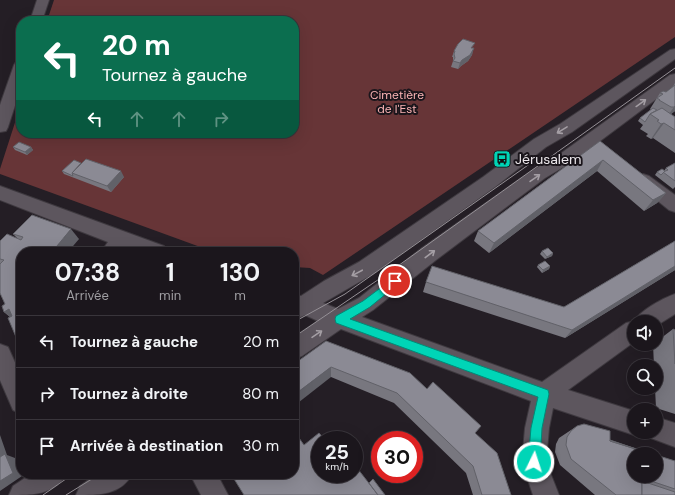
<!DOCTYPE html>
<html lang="fr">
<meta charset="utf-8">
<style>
:root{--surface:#1b161c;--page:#241f25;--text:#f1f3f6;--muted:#a09fa3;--line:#39353b}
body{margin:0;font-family:"DM Sans",sans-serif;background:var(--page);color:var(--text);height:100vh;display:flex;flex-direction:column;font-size:15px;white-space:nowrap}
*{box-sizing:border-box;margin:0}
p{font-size:13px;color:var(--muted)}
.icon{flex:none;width:22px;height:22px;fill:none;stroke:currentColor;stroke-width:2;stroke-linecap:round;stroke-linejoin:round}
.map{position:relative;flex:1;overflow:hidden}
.drawer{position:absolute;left:16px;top:247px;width:283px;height:232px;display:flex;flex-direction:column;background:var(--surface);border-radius:16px;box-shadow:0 4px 16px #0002,0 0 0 1px var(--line)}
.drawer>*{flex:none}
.guide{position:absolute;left:16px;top:16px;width:283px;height:122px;border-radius:16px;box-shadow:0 4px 16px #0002,0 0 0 1px var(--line);background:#0b6e4f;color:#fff;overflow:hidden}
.controls{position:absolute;left:627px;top:315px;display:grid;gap:8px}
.controls a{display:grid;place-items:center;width:36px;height:36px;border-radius:50%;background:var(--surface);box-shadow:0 4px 16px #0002,0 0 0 1px var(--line);font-size:20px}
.speed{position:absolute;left:311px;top:431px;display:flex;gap:8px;font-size:20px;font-weight:700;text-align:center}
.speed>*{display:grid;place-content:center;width:52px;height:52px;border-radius:50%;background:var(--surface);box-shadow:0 4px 16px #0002,0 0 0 1px var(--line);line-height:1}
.speed small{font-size:10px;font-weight:400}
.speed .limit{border:6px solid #d22;background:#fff;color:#111}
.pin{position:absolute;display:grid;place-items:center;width:34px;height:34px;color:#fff;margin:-17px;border:2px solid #fff;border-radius:50%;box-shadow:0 1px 4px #0007}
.me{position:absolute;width:44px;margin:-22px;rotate:4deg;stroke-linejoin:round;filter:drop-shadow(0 0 3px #0008)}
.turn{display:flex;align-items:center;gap:14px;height:84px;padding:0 20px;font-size:18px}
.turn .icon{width:52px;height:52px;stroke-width:2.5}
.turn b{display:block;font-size:28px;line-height:34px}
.lanes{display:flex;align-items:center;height:38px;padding:0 20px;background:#0003;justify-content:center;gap:20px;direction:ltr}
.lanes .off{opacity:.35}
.eta{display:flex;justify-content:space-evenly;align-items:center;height:68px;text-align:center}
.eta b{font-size:24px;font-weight:700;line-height:28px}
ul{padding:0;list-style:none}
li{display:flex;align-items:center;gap:12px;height:52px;padding:0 20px;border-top:1px solid var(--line)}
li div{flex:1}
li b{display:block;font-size:15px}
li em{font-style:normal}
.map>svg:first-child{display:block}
</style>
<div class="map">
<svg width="675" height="495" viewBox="0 0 675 495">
<rect width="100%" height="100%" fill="#241e25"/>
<polygon fill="#673537" points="54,0 675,0 675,37 323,275 310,268 294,267 294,252 214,252 0,174 0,169 21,104 21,133 294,133 294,21 47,21"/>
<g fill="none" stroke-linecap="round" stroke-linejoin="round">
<defs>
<g id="minor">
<polygon points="37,0 49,0 42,21 30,21"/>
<path d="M675,49V59L572,132L546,147L495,187L373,274L323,303L338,309L359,298L422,248L533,170L560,154L670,75L675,74V85L572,162L545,178L436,260L373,310L362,317L542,382L626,323L635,321C640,310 664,298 675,294V314L656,326V322H634V342L568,390L634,411V432H641L634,435L553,408L549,428L546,462L559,495H533L522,462L525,428L531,401L341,329L302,356L294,359V337L318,321L305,315L294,320V295L301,296L324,281L359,262L483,177L534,139L560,124L670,50Z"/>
<polygon points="21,61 21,87 8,127 6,131 0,132 0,105 14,65 16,62"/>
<polygon points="643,174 649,176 675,195 675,212 669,210 637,184 634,180 637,176"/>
<polygon points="0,186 164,246 167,252 136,252 126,248 122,252 101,252 108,242 0,200"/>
<polygon points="0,344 8,347 21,376 21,414 13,410 0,380"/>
<polygon points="656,417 675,423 675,447 648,437 645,432 656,432"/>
<path d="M31,474H66C55,495 32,495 9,495L13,486Z"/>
<path d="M97,474H132C121,495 99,495 76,495L80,486Z"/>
<polygon points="190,474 217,474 228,495 201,495"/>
</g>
</defs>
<use href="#minor" stroke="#3e393f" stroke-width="2"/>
<use href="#minor" fill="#5d565e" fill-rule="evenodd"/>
<g stroke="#959096" stroke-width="1">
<polyline points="294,322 345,294 541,156"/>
<polyline points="294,337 388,273 675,68"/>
<polyline points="43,495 73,474"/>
<polyline points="66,495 100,474"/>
</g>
</g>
<g fill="#78777f">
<polygon points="473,48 472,55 468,61 461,66 458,69 451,67 453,61 453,57 452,57 454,51"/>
<polygon points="675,83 675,111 671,114 675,117 675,153 653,138 651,139 646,136 648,134 640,129 643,125 638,121 640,118 651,110 650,109 660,93 666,92 672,88"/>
<polygon points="600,141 666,193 657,203 644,211 597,171 489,253 474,241 478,231"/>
<polygon points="13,147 31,147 33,150 27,155 15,150"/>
<polygon points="675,163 675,187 673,189 655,175 657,172 664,171 666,168"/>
<polygon points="62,171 124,177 111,192 64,174"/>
<polygon points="13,234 79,239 21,252 21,341 16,337 10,317 4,312 5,304 0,293 0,241 17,238"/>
<polygon points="675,241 675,270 565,338 423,292 426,282 564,307"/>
<polygon points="542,251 553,253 552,256 545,259 540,254"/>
<polygon points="538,265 550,266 549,269 542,273 537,267"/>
<polygon points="673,329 675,330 675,414 656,408 655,388 656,388 656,366 654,366 653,344 656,344 656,342"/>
<polygon points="326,341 475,433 511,495 473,495 466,473 394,403 331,377"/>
<polygon points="577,426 610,440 675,461 675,495 595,495 560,465 555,452 556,444 559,438"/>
</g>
<g fill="#616168">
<polygon points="474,48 472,55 468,61 461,66 458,69 460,63 462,60"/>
<polygon points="675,106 675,111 666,118 674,107"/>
<polygon points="664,123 653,138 651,139 661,124"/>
<polygon points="31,147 33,150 27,155 25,152"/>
<polygon points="603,160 597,171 489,253 494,243"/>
<polygon points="121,171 124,177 111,192 107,186"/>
<polygon points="666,193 657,203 644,211 653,200"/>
<polygon points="71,229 79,239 68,252 52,252"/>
<polygon points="553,253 552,256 545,259 547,257"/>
<polygon points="550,266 549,269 542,273 543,270"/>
<polygon points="675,266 675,270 565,338 572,330"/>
<polygon points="9,309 15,321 4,312"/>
<polygon points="21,335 21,341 16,337"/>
<polygon points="331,367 331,377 294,406 294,395"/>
<polygon points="0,435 7,455 15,458 22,476 0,491"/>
</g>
<g fill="#8b8a94" stroke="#616168">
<polygon points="463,39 475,43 471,48 474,48 470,55 462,60 460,63 453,61 455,58 454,54 455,51 454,51 458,44"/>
<polygon points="675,85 675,106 674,107 671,107 659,100 660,100 657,98 663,94 660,93 663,91 666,92"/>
<polygon points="653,108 657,110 650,114 645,122 640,118"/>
<polygon points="662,108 675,117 675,130 664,123 661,124 657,121 659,120 650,114"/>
<polygon points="600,141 666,193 653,200 603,160 494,243 478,231"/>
<polygon points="19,142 31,147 25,152 13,147"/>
<polygon points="86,159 121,171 107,186 72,173"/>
<polygon points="74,160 81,163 72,173 73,176 62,171"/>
<polygon points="675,163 675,181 663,172 668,170 666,168"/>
<polygon points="662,169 665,171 661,175 657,172"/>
<polygon points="32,215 71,229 52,252 21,252 21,335 16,337 8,318 12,316 9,309 4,312 2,306 5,304 0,293 0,264 4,260 0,259 0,241 7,234 21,240 23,237 13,234"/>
<polygon points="675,241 675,266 572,330 426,282 432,266 564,307"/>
<polygon points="548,248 553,253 547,257 542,251"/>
<polygon points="545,261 550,266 543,270 538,265"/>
<polygon points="673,329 675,330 675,364"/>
<polygon points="326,341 410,373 427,389 433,382 481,426 475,433 497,453 511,495 482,495 473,466 397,393 331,367 294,395 294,364"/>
<polygon points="584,424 610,431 610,441 652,454 634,454 634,476 656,476 656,455 675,461 675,489 642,478 642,495 616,495 571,459 566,445 567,437 571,431 577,426"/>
<polygon points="294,431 304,445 319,433 325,440 320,440 320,474 354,474 354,464 378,495 244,495 231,474 294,474"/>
<polygon points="610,440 645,452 610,441"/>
<polygon points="5,454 13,473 0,481 0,457"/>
<polygon points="373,479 385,495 378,495 369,483"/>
<polygon points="642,481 675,492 675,495 642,495"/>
</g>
<defs><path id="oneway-shaft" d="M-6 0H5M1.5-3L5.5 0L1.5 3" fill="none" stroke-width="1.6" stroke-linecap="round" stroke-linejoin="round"/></defs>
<g stroke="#a49ea4">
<use href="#oneway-shaft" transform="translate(641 103) rotate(-36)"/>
<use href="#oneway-shaft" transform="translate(562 130) rotate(148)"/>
<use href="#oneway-shaft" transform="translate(535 178) rotate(-35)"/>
<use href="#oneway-shaft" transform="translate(430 254) rotate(-37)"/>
<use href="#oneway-shaft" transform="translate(357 273) rotate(152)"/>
<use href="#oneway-shaft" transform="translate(317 334) rotate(-34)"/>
</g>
<polygon fill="#00d5b7" stroke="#008a77" points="395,277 398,278 399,281 398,284 370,307 350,319 548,390 549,394 542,428 540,462 538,466 534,468 530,466 528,462 531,428 538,397 336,323 335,319 336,316 363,301"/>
<defs>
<symbol id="bus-square" viewBox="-11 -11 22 22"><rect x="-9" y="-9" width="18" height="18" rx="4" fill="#00d5b7" stroke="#1a151b"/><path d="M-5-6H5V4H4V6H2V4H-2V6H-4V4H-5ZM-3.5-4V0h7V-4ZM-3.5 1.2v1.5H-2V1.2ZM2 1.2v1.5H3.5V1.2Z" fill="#111"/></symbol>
</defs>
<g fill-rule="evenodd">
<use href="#bus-square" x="492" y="149" width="20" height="20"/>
</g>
<g text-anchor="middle" stroke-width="4" stroke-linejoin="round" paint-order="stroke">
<g font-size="12" fill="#f8b2b3" stroke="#1a151b">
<text x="397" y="99">Cimetière<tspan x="397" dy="14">de l'Est</tspan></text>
</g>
<g font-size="14" fill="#ebe7eb" stroke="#1a151b" text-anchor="start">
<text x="515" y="164">Jérusalem</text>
</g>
</g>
</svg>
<div class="controls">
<a><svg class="icon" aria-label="sound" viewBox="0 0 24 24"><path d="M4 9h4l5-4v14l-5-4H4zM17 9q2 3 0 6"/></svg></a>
<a><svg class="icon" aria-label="search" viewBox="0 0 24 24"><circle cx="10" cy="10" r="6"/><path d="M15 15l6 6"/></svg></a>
<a>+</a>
<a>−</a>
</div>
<div class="speed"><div>25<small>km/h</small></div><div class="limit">30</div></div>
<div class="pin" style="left:395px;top:281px;background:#d93025"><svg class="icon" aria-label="arrive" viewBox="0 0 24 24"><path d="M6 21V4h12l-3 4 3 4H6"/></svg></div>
<svg class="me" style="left:534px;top:462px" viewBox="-20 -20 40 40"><circle r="17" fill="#00d5b7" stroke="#fff" stroke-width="3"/><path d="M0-11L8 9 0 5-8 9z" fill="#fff"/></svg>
<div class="guide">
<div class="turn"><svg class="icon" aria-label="left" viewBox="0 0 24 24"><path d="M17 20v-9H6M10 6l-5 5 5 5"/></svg><div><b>20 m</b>Tournez à gauche</div></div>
<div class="lanes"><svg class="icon" aria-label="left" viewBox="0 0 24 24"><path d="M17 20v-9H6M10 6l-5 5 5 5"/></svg><svg class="icon off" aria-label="ahead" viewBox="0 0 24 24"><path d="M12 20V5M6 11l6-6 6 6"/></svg><svg class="icon off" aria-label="ahead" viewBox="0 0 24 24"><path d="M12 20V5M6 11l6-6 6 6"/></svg><svg class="icon off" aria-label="right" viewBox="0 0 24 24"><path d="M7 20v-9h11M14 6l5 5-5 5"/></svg></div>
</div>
<section class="drawer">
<div class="eta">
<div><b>07:38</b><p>Arrivée</p></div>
<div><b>1</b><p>min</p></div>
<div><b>130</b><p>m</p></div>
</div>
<ul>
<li><svg class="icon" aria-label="left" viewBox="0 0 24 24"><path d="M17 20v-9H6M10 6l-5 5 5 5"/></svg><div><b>Tournez à gauche</b></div><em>20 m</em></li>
<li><svg class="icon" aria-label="right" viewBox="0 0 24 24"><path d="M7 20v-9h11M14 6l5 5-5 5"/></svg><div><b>Tournez à droite</b></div><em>80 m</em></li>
<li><svg class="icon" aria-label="arrive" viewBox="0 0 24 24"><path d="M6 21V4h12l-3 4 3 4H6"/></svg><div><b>Arrivée à destination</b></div><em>30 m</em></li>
</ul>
</section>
</div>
